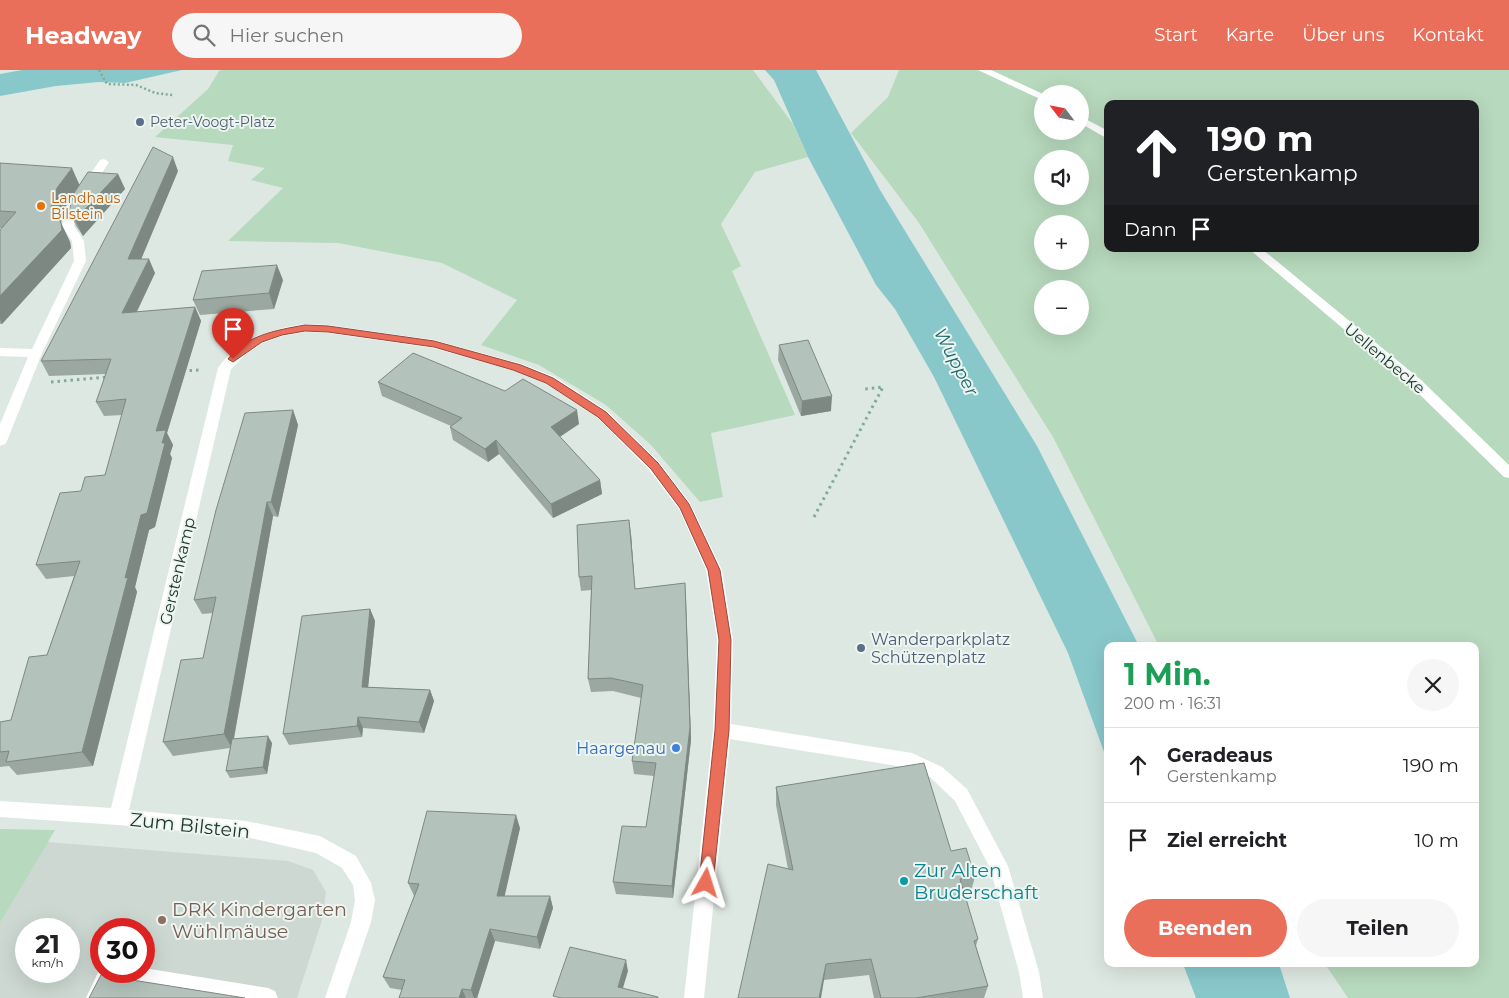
<!DOCTYPE html>
<html lang="de">
<meta charset="utf-8">
<style>
:root{--surface:#fff;--page:#f6f6f6;--text:#202124;--muted:#757577;--line:#e0e0e0;--accent:#e96f5b}
body{margin:0;font-family:Montserrat,sans-serif;background:var(--page);color:var(--text);height:100vh;display:flex;flex-direction:column;font-size:19px;white-space:nowrap}
*{box-sizing:border-box;margin:0}
p{font-size:16px;color:var(--muted)}
.icon{flex:none;width:28px;height:28px;fill:none;stroke:currentColor;stroke-width:2;stroke-linecap:round;stroke-linejoin:round}
.map{position:relative;flex:1;overflow:hidden}
.drawer{position:absolute;left:1104px;top:572px;width:375px;height:325px;display:flex;flex-direction:column;background:var(--surface);border-radius:10px;box-shadow:0 5px 20px #0002}
.drawer>*{flex:none}
.top-card{position:absolute;left:1104px;top:30px;width:375px;height:152px;border-radius:10px;box-shadow:0 5px 20px #0002;background:#202124;color:#fff;overflow:hidden}
.needle{width:32px;rotate:302deg}
.controls{position:absolute;left:1034px;top:15px;display:grid;gap:10px}
.controls a{display:grid;place-items:center;width:55px;height:55px;border-radius:50%;background:var(--surface);box-shadow:0 5px 20px #0002;font-size:25px}
.speed{position:absolute;left:15px;top:848px;display:flex;gap:10px;font-size:25px;font-weight:700;text-align:center}
.speed>*{display:grid;place-content:center;width:65px;height:65px;border-radius:50%;background:var(--surface);box-shadow:0 5px 20px #0002;line-height:1}
.speed small{font-size:12px;font-weight:400}
.speed .limit{border:8px solid #d22;background:#fff;color:#111}
.pin{position:absolute;display:grid;place-items:center;width:42px;height:42px;color:#fff;margin:-51px -21px;border-radius:50% 50% 50% 0;rotate:-45deg;box-shadow:0 0 5px #0007}
.pin .icon{rotate:45deg}
.me{position:absolute;width:55px;margin:-28px;rotate:6deg;stroke-linejoin:round;filter:drop-shadow(0 0 4px #0008)}
.turn{display:flex;align-items:center;gap:18px;height:105px;padding:0 20px;font-size:22px}
.turn .icon{width:65px;height:65px;stroke-width:2.5}
.turn b{display:block;font-size:35px;line-height:42px}
.then{display:flex;align-items:center;height:48px;padding:0 20px;background:#0003;gap:10px;font-size:19px}
.round{display:grid;place-items:center;flex:none;width:52px;height:52px;border-radius:26px;background:var(--page)}
.head{display:flex;align-items:center;justify-content:space-between;height:85px;padding:0 20px}
h1{font-size:30px;font-weight:700;line-height:38px;color:#1e9e55}
.primary-button{display:flex;gap:10px;margin-top:auto;padding:10px 20px}
.primary-button a{flex:1;height:58px;border-radius:30px;background:var(--accent);color:#fff;font-size:20px;font-weight:700;line-height:58px;text-align:center}
.primary-button a+a{background:var(--page);color:var(--text)}
ul{padding:0;list-style:none}
li{display:flex;align-items:center;gap:15px;height:75px;padding:0 20px;border-top:1px solid var(--line)}
li div{flex:1}
li b{display:block;font-size:19px}
li em{font-style:normal}
header{display:flex;align-items:center;gap:30px;box-sizing:border-box;height:70px;padding:0 25px;background:var(--accent);color:#fff}
header strong{font-size:24px}
nav{display:flex;gap:28px;margin-inline-start:auto;font-size:18px}
.search{width:350px;height:45px;background:var(--page);display:flex;align-items:center;gap:12px;box-sizing:border-box;padding:0 18px;border-radius:28px;color:var(--muted);font-size:19px}
.map>svg:first-child{display:block}
</style>
<header>
<strong>Headway</strong>
<div class="search"><svg class="icon" aria-label="search" viewBox="0 0 24 24"><circle cx="10" cy="10" r="6"/><path d="M15 15l6 6"/></svg>Hier suchen</div>
<nav><a>Start</a><a>Karte</a><a>Über uns</a><a>Kontakt</a></nav>
</header>
<div class="map">
<svg width="1509" height="928" viewBox="0 0 1509 928">
<rect width="100%" height="100%" fill="#dee8e2"/>
<path fill="#ccd8d1" fill-rule="evenodd" d="M47,772L288,791L313,800L326,822L323,847L297,928H0V853ZM26,859H69V901H26ZM101,859H144V901H101Z"/>
<g fill="#b7d9bd" fill-rule="evenodd">
<polygon points="222,0 753,0 793,54 808,87 755,102 721,154 741,196 732,201 795,345 711,363 723,427 700,432 651,375 606,335 539,295 481,275 517,230 442,193 338,173 228,171 283,118 251,110 265,98 228,91 233,75 155,67 208,19 219,1"/>
<path d="M899,0H1509V928H1348L1325,894H1475V576H1159L1053,367L919,153L851,63L888,27ZM1042,24H1080V61H1042ZM1108,34H1475V179H1108ZM1042,89H1080V126H1042ZM1042,154H1080V191H1042ZM1042,219H1080V256H1042Z"/>
<polygon points="0,759 55,760 0,853"/>
</g>
<g fill="#88c8cb">
<polygon points="22,0 182,0 125,13 99,12 56,16 0,26 0,4"/>
<polygon points="765,0 816,0 880,120 1037,376 1139,576 1108,576 1107,690 1068,583 934,307 895,239 876,215 808,87 774,10"/>
<polygon points="1183,894 1279,894 1290,928 1196,928"/>
</g>
<g fill="none" stroke-linecap="round" stroke-linejoin="round">
<polyline stroke="#80aa99" stroke-width="2.5" stroke-dasharray="2 2.5" stroke-linecap="butt" points="99,0 107,14 136,15 155,23 173,25"/>
<g stroke="#80aa99" stroke-width="3" stroke-dasharray="2.5 4" stroke-linecap="butt">
<polyline points="183,301 199,300"/>
<polyline points="51,312 107,307"/>
<polyline points="814,447 883,317 865,319"/>
</g>
<g fill="#fff" fill-rule="evenodd">
<polygon points="978,0 991,0 1043,24 1042,30"/>
<polygon points="1080,46 1108,61 1108,69 1080,53"/>
<polygon points="104,89 109,92 80,137 74,156 84,171 86,191 42,283 7,371 5,374 0,376 0,354 28,287 0,286 0,278 32,279 74,191 72,171 62,156 68,137 100,90"/>
<polygon points="1249,179 1262,179 1421,310 1509,395 1509,408 1504,407 1411,316"/>
<path d="M305,254L328,255L434,270L522,294L555,307L607,341L659,392L690,433L722,500L733,569L731,654L912,683L942,697L967,719L1008,796L1039,902L1043,928H1023L1019,902L990,798L955,731L930,707L910,698L730,669L704,928H684L713,660L717,569L706,500L679,439L649,400L597,347L545,313L512,300L433,278L328,263L305,262L282,266L263,273L246,284L231,299L129,740L246,751L320,766L356,786L371,813L375,830L371,852L345,928H325L351,852L355,830L353,815L342,798L316,783L246,767L118,755L0,747V731L111,738L218,298C239,268 271,259 305,254Z"/>
<polygon points="101,896 101,901 144,901 144,898 268,918 275,921 278,928 207,928 114,913 107,928 86,928"/>
</g>
</g>
<g fill="#9aa8a1">
<polygon points="0,93 80,115 118,104 125,119 83,166 76,156 69,141 74,125 66,136 61,153 70,172 71,178 2,254 0,254 0,160 2,158 0,158"/>
<polygon points="178,101 141,189 155,203 137,242 195,237 201,251 167,363 173,375 170,384 172,388 155,457 149,460 135,517 137,522 93,696 17,705 9,696 0,697 0,652 11,650 47,585 74,506 46,509 36,495 81,421 105,405 122,345 104,346 96,332 106,304 49,306 41,291"/>
<polygon points="283,210 274,239 200,245 193,230"/>
<polygon points="779,275 831,341 801,346 778,290"/>
<polygon points="378,312 579,354 560,367 600,410 602,424 553,448 499,384 488,392 453,370 450,357 451,356 382,326"/>
<polygon points="293,340 298,355 278,447 273,446 234,669 272,673 267,704 230,708 226,701 230,678 173,686 163,672 203,588 213,543 202,544 194,530"/>
<polygon points="631,464 635,519 686,527 691,670 673,828 616,824 613,812 646,757 654,706 634,704 632,691 641,628 613,621 591,622 588,609 591,520 581,521 579,507"/>
<polygon points="370,539 375,551 368,617 430,620 434,631 424,663 363,658 362,667 289,675 283,664"/>
<polygon points="776,717 951,781 975,807 970,824 964,825 978,869 976,876 988,916 984,928 874,928 869,905 824,910 788,799 776,735"/>
<polygon points="520,758 504,826 550,826 553,838 540,879 495,871 477,928 399,928 402,920 390,918 383,907 414,826 408,813"/>
</g>
<g fill="#7d8883">
<polygon points="173,87 178,101 135,204 128,189"/>
<polygon points="72,98 80,116 66,136 60,155 51,137 57,118"/>
<polygon points="118,104 125,119 83,166 75,150"/>
<polygon points="61,153 70,172 71,178 2,254 0,250 0,226"/>
<polygon points="149,189 155,203 129,257 122,243"/>
<polygon points="277,195 283,210 274,239 269,223"/>
<polygon points="195,237 201,251 167,363 173,375 170,384 172,388 155,457 149,460 135,517 137,522 93,696 82,682 125,508 156,361"/>
<polygon points="832,326 831,341 801,346 802,331"/>
<polygon points="293,340 298,355 278,447 271,432"/>
<polygon points="577,340 579,354 553,371 551,357"/>
<polygon points="496,370 499,384 488,392 485,379"/>
<polygon points="600,410 602,424 553,448 551,434"/>
<polygon points="267,432 273,446 232,678 224,664"/>
<polygon points="629,450 631,464 636,533 635,519"/>
<polygon points="685,513 691,670 673,828 672,816"/>
<polygon points="370,539 375,551 367,628 362,617"/>
<polygon points="430,620 434,631 424,663 419,652"/>
<polygon points="358,647 363,658 362,667 357,656"/>
<polygon points="268,666 272,673 267,704 263,697"/>
<polygon points="516,745 520,758 502,838 497,826"/>
<polygon points="550,826 553,838 540,879 537,867"/>
<polygon points="490,859 495,871 477,928 474,928 471,920"/>
<polygon points="626,890 628,901 620,928 618,917"/>
<polygon points="826,894 824,910 821,928 819,928"/>
<polygon points="462,919 466,928 459,928"/>
</g>
<g fill="#b3c3bb" stroke="#7d8883">
<polygon points="153,77 173,87 128,189 149,189 122,243 195,237 156,361 166,360 162,373 165,373 147,443 141,445 125,508 128,507 82,682 6,692 9,681 0,682 0,652 11,650 29,587 47,585 80,491 36,495 60,423 81,421 85,407 105,405 126,329 96,332 111,289 41,291"/>
<polygon points="0,93 72,98 57,118 51,137 61,153 62,160 0,226 0,160 16,142 0,141"/>
<polygon points="88,102 118,104 75,150 69,141 74,123"/>
<polygon points="277,195 269,223 193,230 202,201"/>
<polygon points="808,270 832,326 802,331 779,275"/>
<polygon points="413,283 505,321 523,309 577,340 551,357 600,410 551,434 496,370 485,379 450,357 462,348 378,312"/>
<polygon points="293,340 271,432 267,432 224,664 163,672 181,590 203,588 216,527 194,530 216,440 245,343"/>
<polygon points="629,450 635,519 685,513 690,657 672,816 613,812 622,756 646,757 656,693 632,691 643,615 611,608 588,609 592,506 579,507 577,455"/>
<polygon points="370,539 362,617 430,620 419,652 358,647 357,656 283,664 302,546"/>
<polygon points="268,666 263,697 226,701 232,669"/>
<polygon points="924,693 951,781 966,778 975,807 960,809 978,869 974,871 988,916 916,928 881,928 871,889 826,894 819,928 738,928 768,794 793,800 776,717"/>
<polygon points="427,741 516,745 497,826 550,826 537,867 490,859 471,920 462,919 459,928 399,928 405,910 383,907 419,814 408,813"/>
<polygon points="570,877 626,890 618,917 658,927 658,928 561,928 553,926"/>
<polygon points="101,905 245,928 89,928"/>
</g>
<path fill="#e96f5b" stroke="#97483b" d="M305,255L328,256L434,271L521,295L553,308L606,342L658,393L689,434L720,500L731,570L729,660L713,813L711,818L706,820L701,818L699,813L715,660L719,570L708,500L680,438L651,399L598,347L546,313L513,300L434,277L328,262L305,261L282,265L262,272L233,292L228,289C246,265 277,260 305,255Z"/>
<g fill="#5c6f8a" stroke="#edf5f1" stroke-width="2">
<circle cx="140" cy="52" r="5"/>
<circle cx="861" cy="578" r="5"/>
</g>
<circle fill="#e8710a" stroke="#edf5f1" stroke-width="2" cx="41" cy="136" r="5"/>
<circle fill="#3f7fe0" stroke="#edf5f1" stroke-width="2" cx="676" cy="678" r="5"/>
<circle fill="#0f9aa8" stroke="#edf5f1" stroke-width="2" cx="904" cy="811" r="5"/>
<circle fill="#8d6e63" stroke="#edf5f1" stroke-width="2" cx="162" cy="850" r="5"/>
<g text-anchor="middle" stroke-width="4" stroke-linejoin="round" paint-order="stroke">
<g font-size="14" fill="#4e5e75" stroke="#edf5f1" text-anchor="start">
<text x="150" y="57">Peter-Voogt-Platz</text>
</g>
<g font-size="14" fill="#c56008" stroke="#edf5f1" text-anchor="start">
<text x="51" y="133">Landhaus<tspan x="51" dy="16">Bilstein</tspan></text>
</g>
<g font-size="16" fill="#20372e" stroke="#edf5f1">
<text transform="translate(1385 288) rotate(40)" y="6">Uellenbecke</text>
<text transform="translate(177 501) rotate(-77)" y="6">Gerstenkamp</text>
</g>
<g font-size="16" fill="#4e5e75" stroke="#edf5f1" text-anchor="start">
<text x="871" y="575">Wanderparkplatz<tspan x="871" dy="18">Schützenplatz</tspan></text>
</g>
<g font-size="16" fill="#366cbe" stroke="#edf5f1" text-anchor="end">
<text x="666" y="684">Haargenau</text>
</g>
<g font-size="18" font-style="italic" fill="#1f696e" stroke="#edf5f1">
<text transform="translate(956 292) rotate(62)" y="6">Wupper</text>
</g>
<g font-size="19" fill="#20372e" stroke="#edf5f1">
<text transform="translate(190 755) rotate(6)" y="7">Zum Bilstein</text>
</g>
<g font-size="19" fill="#0d838f" stroke="#edf5f1" text-anchor="start">
<text x="914" y="807">Zur Alten<tspan x="914" dy="22">Bruderschaft</tspan></text>
</g>
<g font-size="19" fill="#785e54" stroke="#edf5f1" text-anchor="start">
<text x="172" y="846">DRK Kindergarten<tspan x="172" dy="22">Wühlmäuse</tspan></text>
</g>
</g>
</svg>
<div class="controls">
<a><svg class="needle" viewBox="-14 -14 28 28"><path d="M0-13l5 13h-10z" fill="#e53935"/><path d="M0 13l5-13h-10z" fill="#757577"/></svg></a>
<a><svg class="icon" aria-label="sound" viewBox="0 0 24 24"><path d="M4 9h4l5-4v14l-5-4H4zM17 9q2 3 0 6"/></svg></a>
<a>+</a>
<a>−</a>
</div>
<div class="speed"><div>21<small>km/h</small></div><div class="limit">30</div></div>
<div class="pin" style="left:233px;top:289px;background:#d93025"><svg class="icon" aria-label="arrive" viewBox="0 0 24 24"><path d="M6 21V4h12l-3 4 3 4H6"/></svg></div>
<svg class="me" style="left:706px;top:813px" viewBox="-20 -20 40 40"><path d="M0-17L14 15 0 8-14 15z" fill="#e96f5b" stroke="#fff" stroke-width="4"/></svg>
<div class="top-card">
<div class="turn"><svg class="icon" aria-label="ahead" viewBox="0 0 24 24"><path d="M12 20V5M6 11l6-6 6 6"/></svg><div><b>190 m</b>Gerstenkamp</div></div>
<div class="then">Dann<svg class="icon" aria-label="arrive" viewBox="0 0 24 24"><path d="M6 21V4h12l-3 4 3 4H6"/></svg></div>
</div>
<section class="drawer">
<div class="head"><div><h1>1 Min.</h1><p>200 m · 16:31</p></div><a class="round"><svg class="icon" aria-label="close" viewBox="0 0 24 24"><path d="M6 6l12 12M18 6L6 18"/></svg></a></div>
<ul>
<li><svg class="icon" aria-label="ahead" viewBox="0 0 24 24"><path d="M12 20V5M6 11l6-6 6 6"/></svg><div><b>Geradeaus</b><p>Gerstenkamp</p></div><em>190 m</em></li>
<li><svg class="icon" aria-label="arrive" viewBox="0 0 24 24"><path d="M6 21V4h12l-3 4 3 4H6"/></svg><div><b>Ziel erreicht</b></div><em>10 m</em></li>
</ul>
<div class="primary-button"><a>Beenden</a><a>Teilen</a></div>
</section>
</div>
